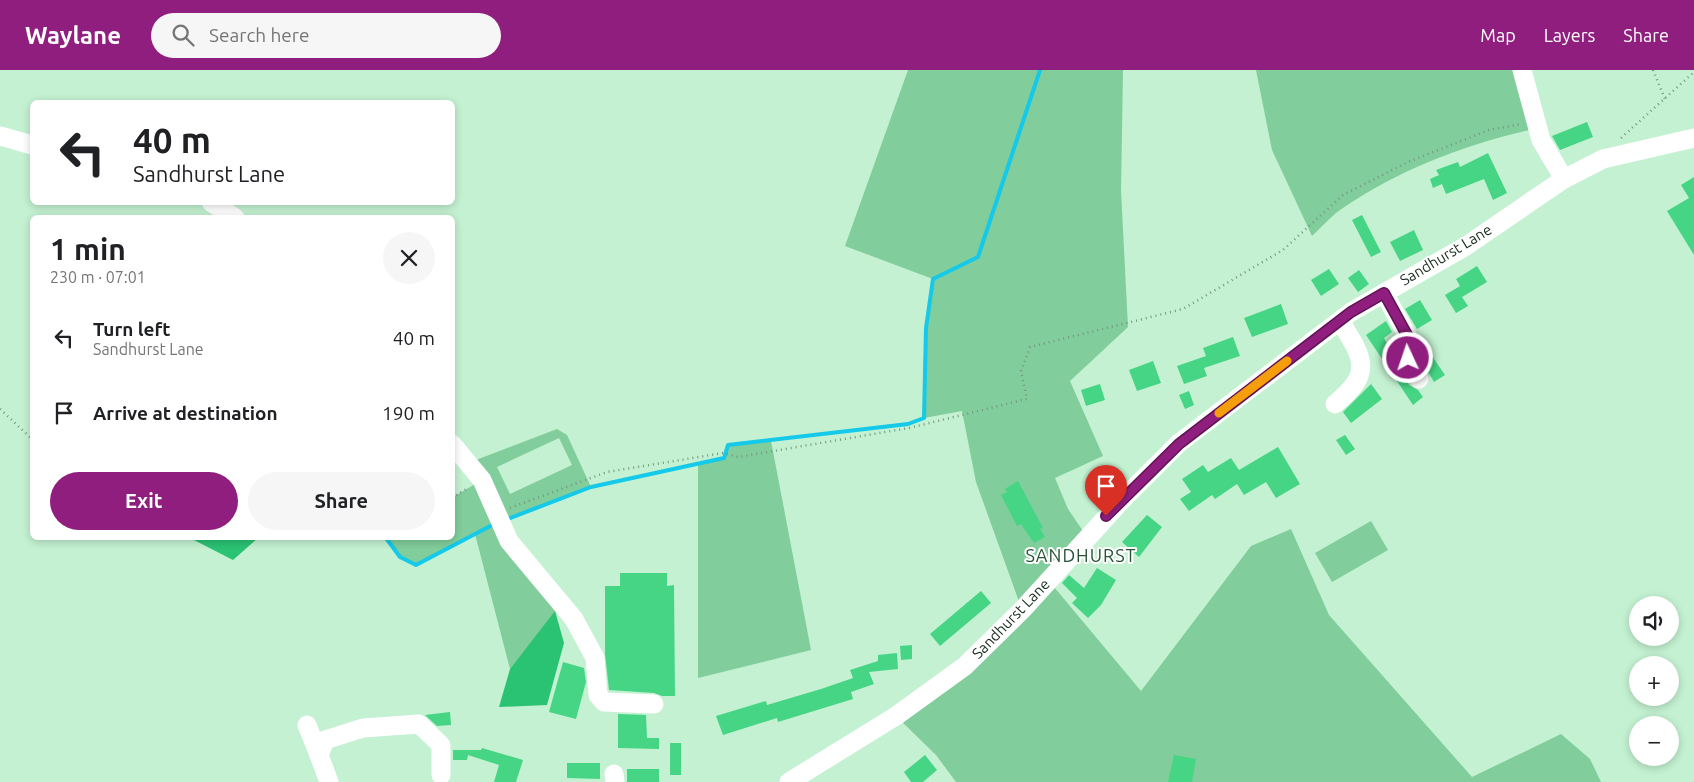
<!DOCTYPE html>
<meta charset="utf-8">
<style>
:root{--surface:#fff;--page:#f6f6f6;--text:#202124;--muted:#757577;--accent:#8f1e7f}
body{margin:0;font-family:Ubuntu,sans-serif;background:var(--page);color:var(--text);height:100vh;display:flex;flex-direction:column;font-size:19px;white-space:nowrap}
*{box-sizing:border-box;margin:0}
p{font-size:16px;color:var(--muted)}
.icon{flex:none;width:28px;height:28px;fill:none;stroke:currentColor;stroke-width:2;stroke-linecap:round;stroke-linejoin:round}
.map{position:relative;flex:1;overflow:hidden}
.details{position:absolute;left:30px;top:145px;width:425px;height:325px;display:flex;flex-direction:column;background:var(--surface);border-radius:8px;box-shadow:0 2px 8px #0003}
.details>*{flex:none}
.top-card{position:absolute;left:30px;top:30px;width:425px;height:105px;border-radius:8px;box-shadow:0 2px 8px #0003;background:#fff;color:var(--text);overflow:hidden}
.buttons{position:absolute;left:1629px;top:526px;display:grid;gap:10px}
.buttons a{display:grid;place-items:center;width:50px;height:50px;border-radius:50%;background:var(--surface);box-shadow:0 2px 8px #0003;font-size:25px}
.pin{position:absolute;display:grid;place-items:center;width:42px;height:42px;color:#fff;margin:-51px -21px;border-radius:50% 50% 50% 0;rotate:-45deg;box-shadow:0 0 5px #0007}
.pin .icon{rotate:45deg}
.me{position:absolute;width:55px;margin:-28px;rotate:357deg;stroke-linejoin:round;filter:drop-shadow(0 0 4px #0008)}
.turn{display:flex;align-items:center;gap:18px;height:105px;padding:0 20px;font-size:22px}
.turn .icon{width:65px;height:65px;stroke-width:2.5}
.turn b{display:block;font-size:35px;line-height:42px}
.round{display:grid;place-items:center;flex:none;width:52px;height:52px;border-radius:26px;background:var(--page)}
.head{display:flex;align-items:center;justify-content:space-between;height:85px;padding:0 20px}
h1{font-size:30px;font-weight:700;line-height:38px}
.button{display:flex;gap:10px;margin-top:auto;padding:10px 20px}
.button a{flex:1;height:58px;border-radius:30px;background:var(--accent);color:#fff;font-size:20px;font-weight:700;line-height:58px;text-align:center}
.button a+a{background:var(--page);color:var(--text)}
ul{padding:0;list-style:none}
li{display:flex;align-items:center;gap:15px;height:75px;padding:0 20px}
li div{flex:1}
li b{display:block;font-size:19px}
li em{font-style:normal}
header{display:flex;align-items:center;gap:30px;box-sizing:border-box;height:70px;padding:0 25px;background:var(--accent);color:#fff}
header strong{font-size:24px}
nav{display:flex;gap:28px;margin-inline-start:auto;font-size:18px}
.search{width:350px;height:45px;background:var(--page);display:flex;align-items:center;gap:12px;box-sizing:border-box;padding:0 18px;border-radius:28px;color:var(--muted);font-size:19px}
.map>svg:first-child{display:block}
</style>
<header>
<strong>Waylane</strong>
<div class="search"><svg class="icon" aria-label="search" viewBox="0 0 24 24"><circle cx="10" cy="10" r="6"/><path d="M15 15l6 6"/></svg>Search here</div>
<nav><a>Map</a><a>Layers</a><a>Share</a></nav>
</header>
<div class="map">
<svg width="1694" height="712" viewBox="0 0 1694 712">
<rect width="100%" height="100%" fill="#c3f1d1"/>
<g fill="#81cd9b" fill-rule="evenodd">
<polygon points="908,0 1123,0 1121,121 1128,257 1070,311 1103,386 1055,408 1068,439 1087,467 1049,511 1141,621 1251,476 1291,459 1329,545 1472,707 1561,664 1590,689 1601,712 956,712 936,685 896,646 1022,540 976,412 962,341 924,348 926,258 933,209 845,176"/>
<path d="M1256,0H1522L1538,58C1468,73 1399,99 1340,140C1330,147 1321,158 1312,166L1272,80Z"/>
<path d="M557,359L567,365L591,417L502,451L562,534L510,599L475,464L416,495L400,487L386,468H452L453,427L482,410L468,393ZM559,368L572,395L510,424L497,397Z"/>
<polygon points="771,371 811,580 698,608 698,393 724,388 728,375"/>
<polygon points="1371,451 1388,480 1332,512 1315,483"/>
</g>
<g fill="#2ac273">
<polygon points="190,468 258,468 233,490"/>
<polygon points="555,541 564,573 547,635 499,637 510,599"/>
</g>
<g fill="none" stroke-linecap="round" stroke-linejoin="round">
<g stroke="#14c9e9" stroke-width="4">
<polyline points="505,450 591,417 724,388 728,375 908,354 924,348 926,258 933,209 978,187 1040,0"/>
<polyline points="386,468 400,487 416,495 496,453"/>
</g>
</g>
<g fill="#46d585">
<polygon points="1587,52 1593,67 1560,80 1552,66"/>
<polygon points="1488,83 1507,123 1493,130 1484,109 1446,124 1442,114 1433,118 1430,109 1439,105 1436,100 1458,92 1460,97"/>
<polygon points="1694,107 1694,185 1667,141 1689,128 1681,115"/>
<polygon points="1362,145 1381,182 1371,187 1352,150"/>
<polygon points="1414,160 1423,180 1400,191 1390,172"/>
<polygon points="1477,196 1487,212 1462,227 1468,236 1456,243 1445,225 1460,216 1456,209"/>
<polygon points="1329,199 1339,214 1321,226 1311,210"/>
<polygon points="1359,200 1369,214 1358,222 1348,208"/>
<polygon points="1420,230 1432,250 1417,259 1405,239"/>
<polygon points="1281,234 1288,254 1252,267 1244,248"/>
<polygon points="1386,251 1392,262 1384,268 1409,315 1418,320 1423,327 1413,335 1366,265"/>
<polygon points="1233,267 1240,286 1204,298 1207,306 1184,314 1177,296 1206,286 1203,278"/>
<polygon points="1419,267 1445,305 1434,312 1418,285"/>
<polygon points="1153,291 1161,313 1137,321 1129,300"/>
<polygon points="1100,314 1105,330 1086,336 1081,320"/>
<polygon points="1371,314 1382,329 1351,353 1343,342"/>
<polygon points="1189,321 1194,335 1185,339 1179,325"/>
<polygon points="1345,365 1355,379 1346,385 1336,370"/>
<polygon points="1278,377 1300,414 1276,428 1266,412 1244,425 1237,414 1215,429 1212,425 1189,441 1180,429 1191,422 1182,409 1203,395 1208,402 1231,388 1239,400"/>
<polygon points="1018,411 1043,458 1040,459 1045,467 1034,473 1021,454 1017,456 1001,425 1007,422 1005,419"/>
<polygon points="1147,445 1162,457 1139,487 1122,472"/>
<polygon points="1097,498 1116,510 1101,535 1088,548 1072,533 1077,528 1062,513 1069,505 1084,518"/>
<polygon points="620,503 667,503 667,516 674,515 675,626 662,626 654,623 609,620 605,584 605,516 620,516"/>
<polygon points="981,521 991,533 940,576 930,564"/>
<polygon points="912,575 912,589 901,590 900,576"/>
<polygon points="897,583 898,599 869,602 874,614 851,622 853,629 778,652 777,648 723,665 716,646 766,631 767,635 821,619 853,608 850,600 878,591 878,585"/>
<polygon points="563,592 584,598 586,612 576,649 549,642"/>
<polygon points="450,642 451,655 437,656 425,645"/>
<polygon points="618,644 646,645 647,668 659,668 659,679 618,678"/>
<rect x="670" y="673" width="11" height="32"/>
<polygon points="482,678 523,690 516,712 494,712 499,695 468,685 467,690 453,690 453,680 481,680"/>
<polygon points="925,685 937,700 923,712 911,712 904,702"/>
<polygon points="1174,685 1196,689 1192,712 1168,712"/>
<polygon points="567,693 600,693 600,709 567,708"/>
<rect x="627" y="699" width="32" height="13"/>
</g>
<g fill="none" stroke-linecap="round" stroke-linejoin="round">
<g stroke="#769780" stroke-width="2.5" stroke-dasharray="1 4" stroke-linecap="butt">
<polyline points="1653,0 1665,29"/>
<polyline points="1621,68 1694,2"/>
<polyline points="0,339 32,369"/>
<polyline points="452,428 468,418"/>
<polyline points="510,438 607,402 723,383 738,387 909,358 1027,329 1021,301 1030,277 1183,239 1283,180 1343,125 1408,92 1489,60 1522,54"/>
</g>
<g stroke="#fff" stroke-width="19">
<polyline points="1522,0 1541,70 1564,109"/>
<polyline points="0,66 32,75"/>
<polyline points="211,132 235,148"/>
<polyline points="1384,223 1407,265 1407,288 1419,309"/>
<path d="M1335,334C1373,303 1364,289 1340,251"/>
<polyline points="452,374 482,410 509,471 574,549 595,588 598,625 604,632 654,634"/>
<polyline points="307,655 319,685"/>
<polyline points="614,704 615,712"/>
<polyline points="329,712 319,685 325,670 363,658 419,654 441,675 441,705"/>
<polyline points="789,712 896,646 965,596 1022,540 1122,430 1179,373 1351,242 1466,176 1564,109 1603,89 1694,68"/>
</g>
</g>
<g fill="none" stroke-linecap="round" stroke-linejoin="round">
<defs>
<polyline id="route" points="1106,446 1179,374 1351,242 1384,223 1407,265 1408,288"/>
</defs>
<use href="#route" stroke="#5d1453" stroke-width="12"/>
<use href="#route" stroke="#8f1e7f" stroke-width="9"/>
<polyline stroke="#f59e0b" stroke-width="9" points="1219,343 1287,291"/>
</g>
<g text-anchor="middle" stroke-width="4" stroke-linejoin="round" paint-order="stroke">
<g font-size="15" fill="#1a2c20" stroke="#fff">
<text transform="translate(1446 185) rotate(-31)" y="5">Sandhurst Lane</text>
<text transform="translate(1011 549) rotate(-46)" y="5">Sandhurst Lane</text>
</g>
<g font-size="18" letter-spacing="1" fill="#285238" stroke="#fff">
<text x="1081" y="492">SANDHURST</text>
</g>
</g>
</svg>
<div class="buttons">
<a><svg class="icon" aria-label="sound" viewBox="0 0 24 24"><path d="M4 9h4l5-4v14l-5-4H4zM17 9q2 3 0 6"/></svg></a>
<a>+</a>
<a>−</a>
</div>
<div class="pin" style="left:1106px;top:446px;background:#d93025"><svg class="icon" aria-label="arrive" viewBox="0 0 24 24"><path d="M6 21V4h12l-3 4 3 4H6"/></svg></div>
<svg class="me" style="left:1408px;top:288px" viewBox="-20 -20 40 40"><circle r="17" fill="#8f1e7f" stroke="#fff" stroke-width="3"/><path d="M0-11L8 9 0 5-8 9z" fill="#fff"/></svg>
<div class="top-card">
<div class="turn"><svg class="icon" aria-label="left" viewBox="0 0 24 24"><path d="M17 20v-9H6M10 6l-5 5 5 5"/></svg><div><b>40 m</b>Sandhurst Lane</div></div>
</div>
<section class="details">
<div class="head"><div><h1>1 min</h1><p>230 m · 07:01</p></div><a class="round"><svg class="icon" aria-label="close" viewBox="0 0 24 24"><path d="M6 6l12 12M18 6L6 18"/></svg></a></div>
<ul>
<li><svg class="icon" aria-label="left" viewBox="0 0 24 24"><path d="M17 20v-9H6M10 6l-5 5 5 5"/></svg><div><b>Turn left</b><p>Sandhurst Lane</p></div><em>40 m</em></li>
<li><svg class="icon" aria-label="arrive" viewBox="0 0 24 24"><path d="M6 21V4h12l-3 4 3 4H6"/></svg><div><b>Arrive at destination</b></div><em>190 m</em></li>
</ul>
<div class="button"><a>Exit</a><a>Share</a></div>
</section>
</div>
